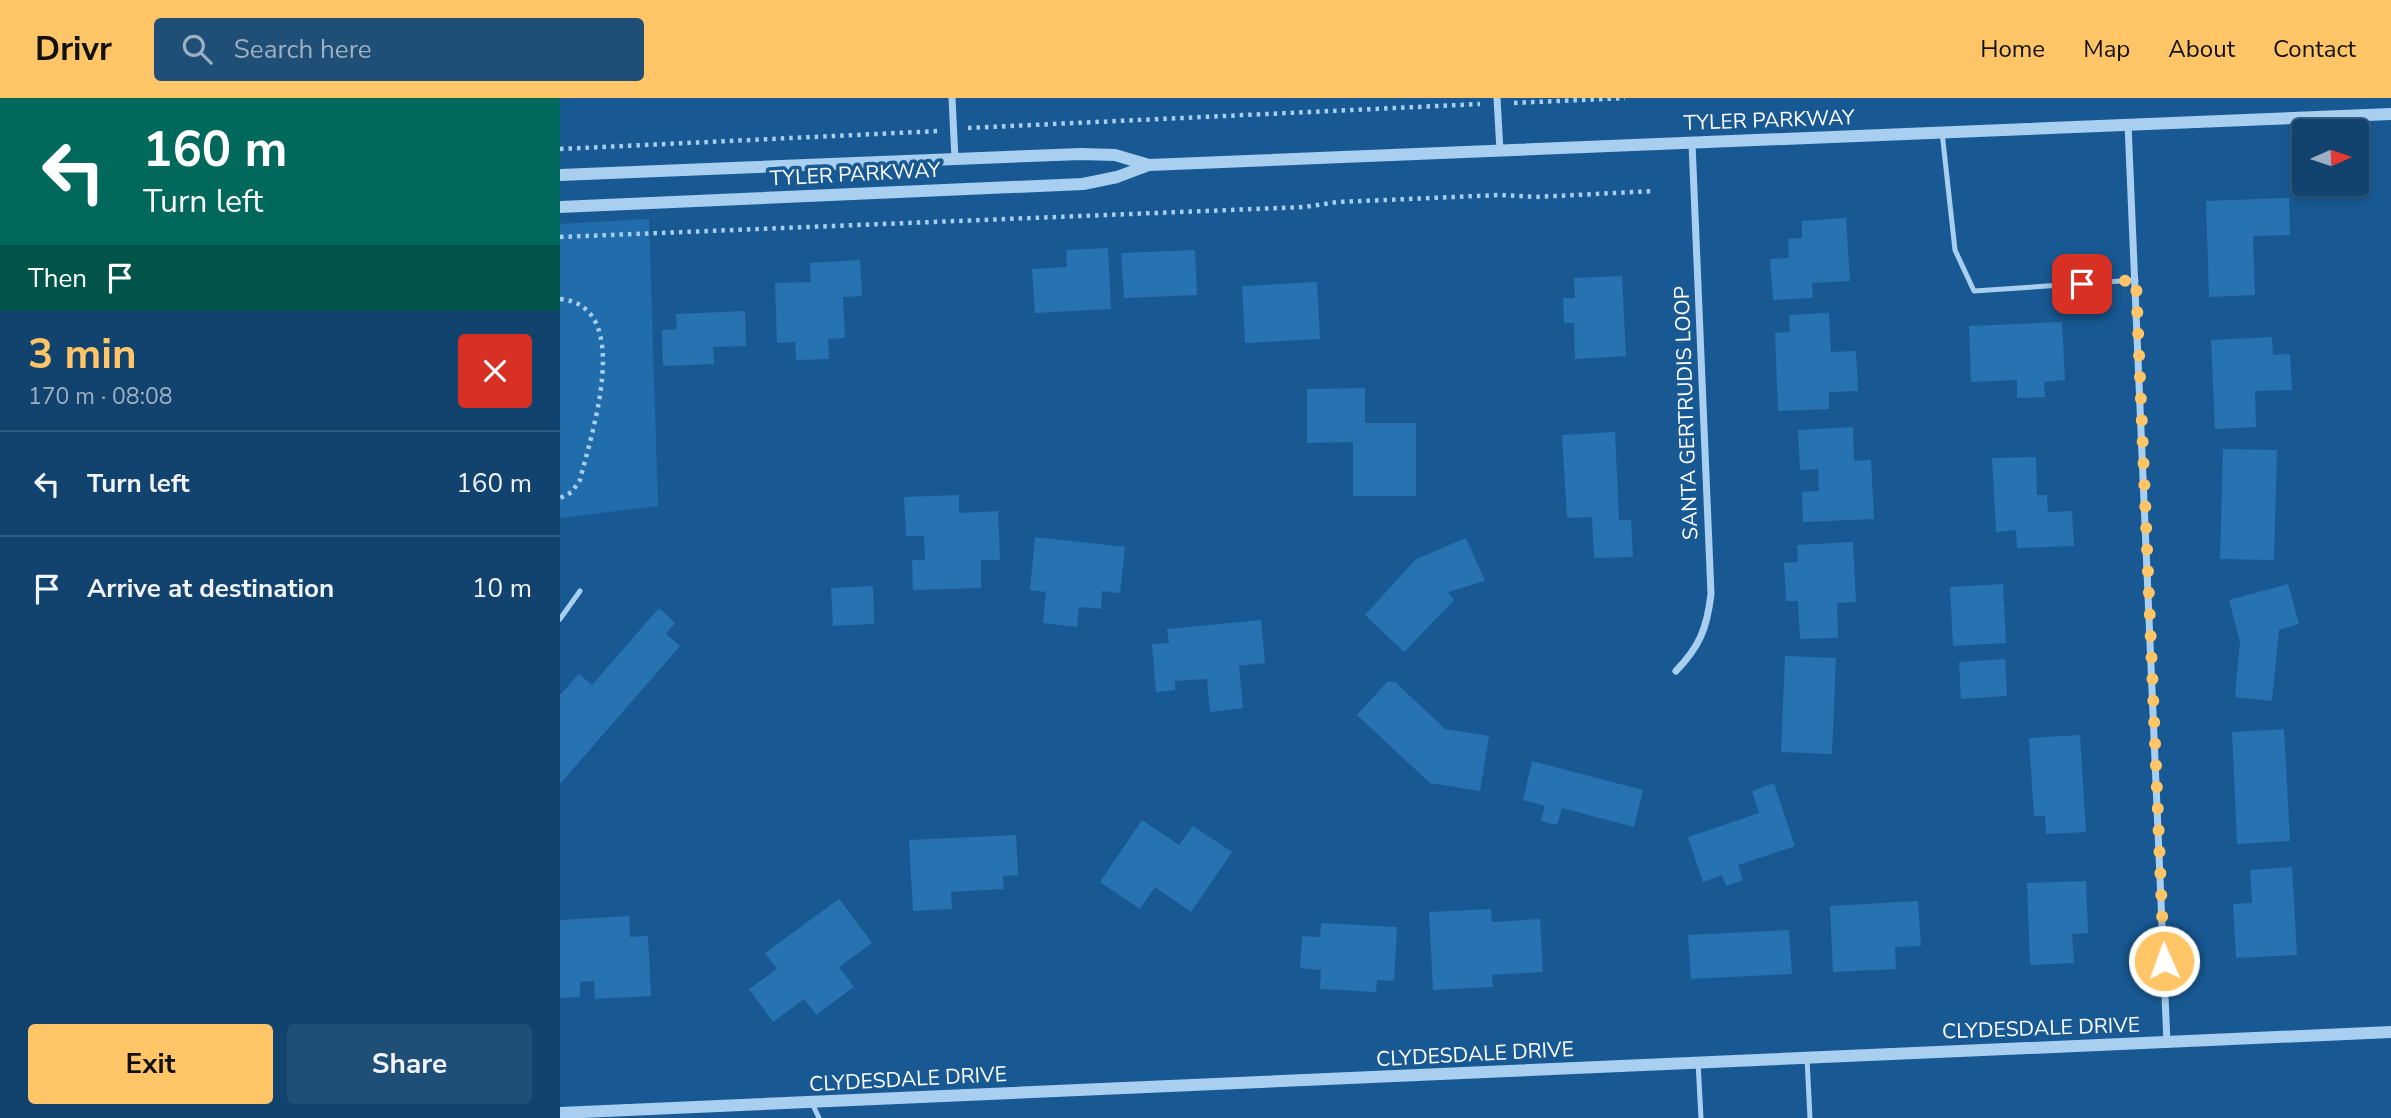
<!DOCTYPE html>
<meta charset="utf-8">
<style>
:root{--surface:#12436e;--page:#1f4e76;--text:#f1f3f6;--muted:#9cb0c2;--line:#315c81;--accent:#ffc567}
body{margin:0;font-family:"Nunito Sans",sans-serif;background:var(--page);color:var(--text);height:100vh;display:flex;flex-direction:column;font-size:26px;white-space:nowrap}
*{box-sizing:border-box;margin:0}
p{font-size:23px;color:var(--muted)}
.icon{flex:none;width:38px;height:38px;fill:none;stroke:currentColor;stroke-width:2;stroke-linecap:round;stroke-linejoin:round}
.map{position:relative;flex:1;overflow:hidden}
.drawer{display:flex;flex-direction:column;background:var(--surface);width:560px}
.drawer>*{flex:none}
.hud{background:#00695c;color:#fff;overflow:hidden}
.needle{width:46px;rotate:87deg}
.controls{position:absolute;left:1732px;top:21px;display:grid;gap:14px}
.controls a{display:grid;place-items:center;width:77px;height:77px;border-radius:7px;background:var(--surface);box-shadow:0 4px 10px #0003,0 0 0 2px var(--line);font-size:35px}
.pin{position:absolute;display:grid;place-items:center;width:60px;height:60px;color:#fff;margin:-30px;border-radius:14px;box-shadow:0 4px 10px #0006}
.me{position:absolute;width:77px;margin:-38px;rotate:358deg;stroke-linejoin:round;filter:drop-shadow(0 0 5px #0008)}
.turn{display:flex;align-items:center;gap:24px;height:147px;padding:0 28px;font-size:32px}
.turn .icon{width:91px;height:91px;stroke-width:2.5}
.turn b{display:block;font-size:49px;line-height:60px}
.then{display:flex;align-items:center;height:66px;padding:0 28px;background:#0003;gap:14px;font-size:26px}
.round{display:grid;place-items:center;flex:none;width:74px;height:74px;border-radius:7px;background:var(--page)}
.head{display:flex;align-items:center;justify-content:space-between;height:119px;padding:0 28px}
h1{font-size:42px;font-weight:700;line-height:52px;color:var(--accent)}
.action{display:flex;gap:14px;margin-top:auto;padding:14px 28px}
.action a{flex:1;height:80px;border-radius:7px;background:var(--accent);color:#111;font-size:28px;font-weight:700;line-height:80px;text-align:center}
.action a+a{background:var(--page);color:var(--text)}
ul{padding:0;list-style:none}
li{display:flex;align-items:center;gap:21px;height:105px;padding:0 28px;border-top:2px solid var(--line)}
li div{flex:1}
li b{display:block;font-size:26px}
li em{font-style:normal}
header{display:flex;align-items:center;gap:42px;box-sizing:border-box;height:98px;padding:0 35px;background:var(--accent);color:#111}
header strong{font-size:33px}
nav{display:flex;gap:38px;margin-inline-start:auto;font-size:24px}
.search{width:490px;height:63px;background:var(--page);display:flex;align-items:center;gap:18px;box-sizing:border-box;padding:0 24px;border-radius:7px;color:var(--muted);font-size:26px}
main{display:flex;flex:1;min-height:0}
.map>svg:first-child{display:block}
</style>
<header>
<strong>Drivr</strong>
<div class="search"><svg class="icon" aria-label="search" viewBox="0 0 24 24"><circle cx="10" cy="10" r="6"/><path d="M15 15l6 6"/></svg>Search here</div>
<nav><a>Home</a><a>Map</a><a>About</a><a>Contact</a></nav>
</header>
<main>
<section class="drawer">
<div class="hud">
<div class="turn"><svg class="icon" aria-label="left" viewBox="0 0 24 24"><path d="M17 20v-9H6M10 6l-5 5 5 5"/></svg><div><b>160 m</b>Turn left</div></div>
<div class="then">Then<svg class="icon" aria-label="arrive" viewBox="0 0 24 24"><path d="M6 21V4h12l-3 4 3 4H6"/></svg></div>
</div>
<div class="head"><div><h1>3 min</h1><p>170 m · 08:08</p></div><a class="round" style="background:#d93025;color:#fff"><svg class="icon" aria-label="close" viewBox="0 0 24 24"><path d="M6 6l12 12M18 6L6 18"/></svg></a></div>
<ul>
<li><svg class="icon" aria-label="left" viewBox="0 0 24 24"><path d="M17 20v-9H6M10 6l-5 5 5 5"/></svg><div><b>Turn left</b></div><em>160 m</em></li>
<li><svg class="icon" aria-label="arrive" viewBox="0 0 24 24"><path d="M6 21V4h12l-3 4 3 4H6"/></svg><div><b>Arrive at destination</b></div><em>10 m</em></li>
</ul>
<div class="action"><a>Exit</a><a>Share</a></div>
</section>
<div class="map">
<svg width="1831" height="1020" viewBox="0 0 1831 1020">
<rect width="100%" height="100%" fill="#185993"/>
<polygon fill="#216dac" points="89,121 98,408 0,420 0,126"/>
<g fill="#2772b1">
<polygon points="1729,100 1730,137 1693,138 1695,197 1649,199 1646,103"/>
<polygon points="1286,120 1290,183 1252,185 1253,200 1213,202 1210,161 1229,160 1228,141 1242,140 1242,123"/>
<polygon points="548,150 551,211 475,215 472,171 507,169 506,152"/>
<polygon points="635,152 637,197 564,200 561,155"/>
<polygon points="300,162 302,198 283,199 285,240 268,241 269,261 236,262 235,244 217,245 215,185 251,184 250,165"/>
<polygon points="1062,178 1066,258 1015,261 1014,225 1004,225 1003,200 1015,200 1014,180"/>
<polygon points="757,184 760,241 685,245 682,188"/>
<polygon points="185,213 186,248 153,249 154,266 103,268 102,232 117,231 116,216"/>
<polygon points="1269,215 1271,254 1296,253 1298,293 1269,294 1269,311 1218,313 1215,235 1230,234 1229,217"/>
<polygon points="1502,224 1505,282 1484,284 1485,299 1457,300 1457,282 1411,284 1409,228"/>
<polygon points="1712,239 1713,257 1730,256 1732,292 1695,293 1696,329 1655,331 1651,242"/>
<polygon points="805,290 805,325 856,325 856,398 793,398 793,344 747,345 747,291"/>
<polygon points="1293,329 1294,363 1311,362 1314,421 1243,424 1242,394 1259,393 1258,371 1240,372 1238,332"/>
<polygon points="1055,334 1059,422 1071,422 1073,459 1034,460 1032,419 1007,420 1002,337"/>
<polygon points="1663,351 1717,352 1714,462 1660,461"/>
<polygon points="1476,359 1477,397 1487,397 1488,414 1512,413 1514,448 1457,450 1456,432 1436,434 1432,360"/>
<polygon points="399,397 399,415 438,413 440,462 421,462 421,490 353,492 352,462 365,462 364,438 346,438 344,399"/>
<polygon points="475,439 565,449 560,495 542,493 541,511 519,509 517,529 483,525 486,494 470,492"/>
<polygon points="906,440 925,483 888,494 894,502 844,554 805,517 856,461"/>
<polygon points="1293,444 1296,504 1277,505 1278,540 1240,541 1238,503 1226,503 1224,465 1238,464 1237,447"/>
<polygon points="1443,486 1446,545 1393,548 1390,489"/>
<polygon points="1728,486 1739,526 1719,532 1712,603 1675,599 1680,544 1669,502"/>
<polygon points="313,488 314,526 273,528 271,490"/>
<polygon points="99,510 115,525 106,536 120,548 0,686 0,597 19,576 32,587"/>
<polygon points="701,522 705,565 679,568 683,610 650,614 647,581 615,583 615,592 596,594 592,546 609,545 607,531"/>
<polygon points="1225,558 1276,560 1272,656 1221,654"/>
<polygon points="1445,561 1447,598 1401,601 1399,564"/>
<polygon points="828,583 835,584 885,631 929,638 920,693 870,685 797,617"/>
<polygon points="1724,631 1730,743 1677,746 1672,634"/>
<polygon points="1520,637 1526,734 1486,736 1485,718 1474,718 1469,640"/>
<polygon points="972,663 1083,692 1074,729 1002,710 997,727 981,723 985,708 963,702"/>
<polygon points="1214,685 1235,748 1178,767 1183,782 1166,788 1162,777 1143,784 1128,739 1199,715 1192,693"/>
<polygon points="582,722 619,747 633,728 672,754 631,814 595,789 580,811 540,784"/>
<polygon points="456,737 458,777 443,778 444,791 391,794 392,811 353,813 349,742"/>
<polygon points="1732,769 1737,857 1676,860 1673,806 1692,805 1690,772"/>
<polygon points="1526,783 1528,835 1512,836 1514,865 1470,867 1467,785"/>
<polygon points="279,801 312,845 279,869 294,889 256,917 244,901 213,924 189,891 217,871 205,855"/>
<polygon points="1358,803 1361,848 1335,849 1336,871 1273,874 1270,808"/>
<polygon points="931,811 932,824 980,821 983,874 932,877 933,889 873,892 869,814"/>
<polygon points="69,818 70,839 88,838 91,898 35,901 34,883 20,884 20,899 0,900 0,822"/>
<polygon points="761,825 837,829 834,883 817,882 816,894 760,891 761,872 740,870 742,838 760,839"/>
<polygon points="1229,832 1232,876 1131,881 1128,837"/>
</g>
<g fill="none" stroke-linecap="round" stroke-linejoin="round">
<g stroke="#a8cff0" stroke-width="4.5" stroke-dasharray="3.5 5" stroke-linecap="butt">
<polyline points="954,5 1065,0"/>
<polyline points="408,30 920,6"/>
<polyline points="0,51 379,33"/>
<polyline points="0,139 744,109 778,104 940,97 975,99 1095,93"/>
<path d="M0,201C76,208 30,340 20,382L12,394L0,400"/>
</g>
<g stroke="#a8cff0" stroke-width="5">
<polyline points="1382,34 1395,152 1414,193 1576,182"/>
<polyline points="0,521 20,493"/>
<polyline points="1247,960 1250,1020"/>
<polyline points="1138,964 1141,1020"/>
<polyline points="252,1005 259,1020"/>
</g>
<g stroke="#a8cff0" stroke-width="7">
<polyline points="392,0 395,61"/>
<polyline points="937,0 940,53"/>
<polyline points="1568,26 1607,945"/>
<path d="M1116,573C1140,548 1147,530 1151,496L1132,45"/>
</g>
<g stroke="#a8cff0" stroke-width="12">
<polyline points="0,77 521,56 555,57 589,67"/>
<polyline points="0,109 523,86 557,79 589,67 1831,16"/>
<polyline points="0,1015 1831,934"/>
</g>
</g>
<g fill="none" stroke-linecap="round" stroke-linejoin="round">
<polyline stroke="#ffc567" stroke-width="12" stroke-dasharray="0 21.6" points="1522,186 1576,182 1604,863"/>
</g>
<g text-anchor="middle" stroke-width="7" stroke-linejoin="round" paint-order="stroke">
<g font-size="21" fill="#fff" stroke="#185993">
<text transform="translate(1209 22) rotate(-2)" y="7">TYLER PARKWAY</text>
<text transform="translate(295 76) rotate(-3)" y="7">TYLER PARKWAY</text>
<text transform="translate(1126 315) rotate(-92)" y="7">SANTA GERTRUDIS LOOP</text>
<text transform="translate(1481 930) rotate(-2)" y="7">CLYDESDALE DRIVE</text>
<text transform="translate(915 956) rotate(-3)" y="7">CLYDESDALE DRIVE</text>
<text transform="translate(348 981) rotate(-3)" y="7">CLYDESDALE DRIVE</text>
</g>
</g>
</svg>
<div class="controls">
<a><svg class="needle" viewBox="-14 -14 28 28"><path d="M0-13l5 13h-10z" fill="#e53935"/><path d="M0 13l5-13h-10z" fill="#9cb0c2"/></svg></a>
</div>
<div class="pin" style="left:1522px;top:186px;background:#d93025"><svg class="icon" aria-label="arrive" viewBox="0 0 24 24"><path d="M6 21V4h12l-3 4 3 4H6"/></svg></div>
<svg class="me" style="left:1604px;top:863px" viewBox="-20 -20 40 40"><circle r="17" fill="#ffc567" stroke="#fff" stroke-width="3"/><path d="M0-11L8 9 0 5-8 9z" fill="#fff"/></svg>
</div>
</main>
